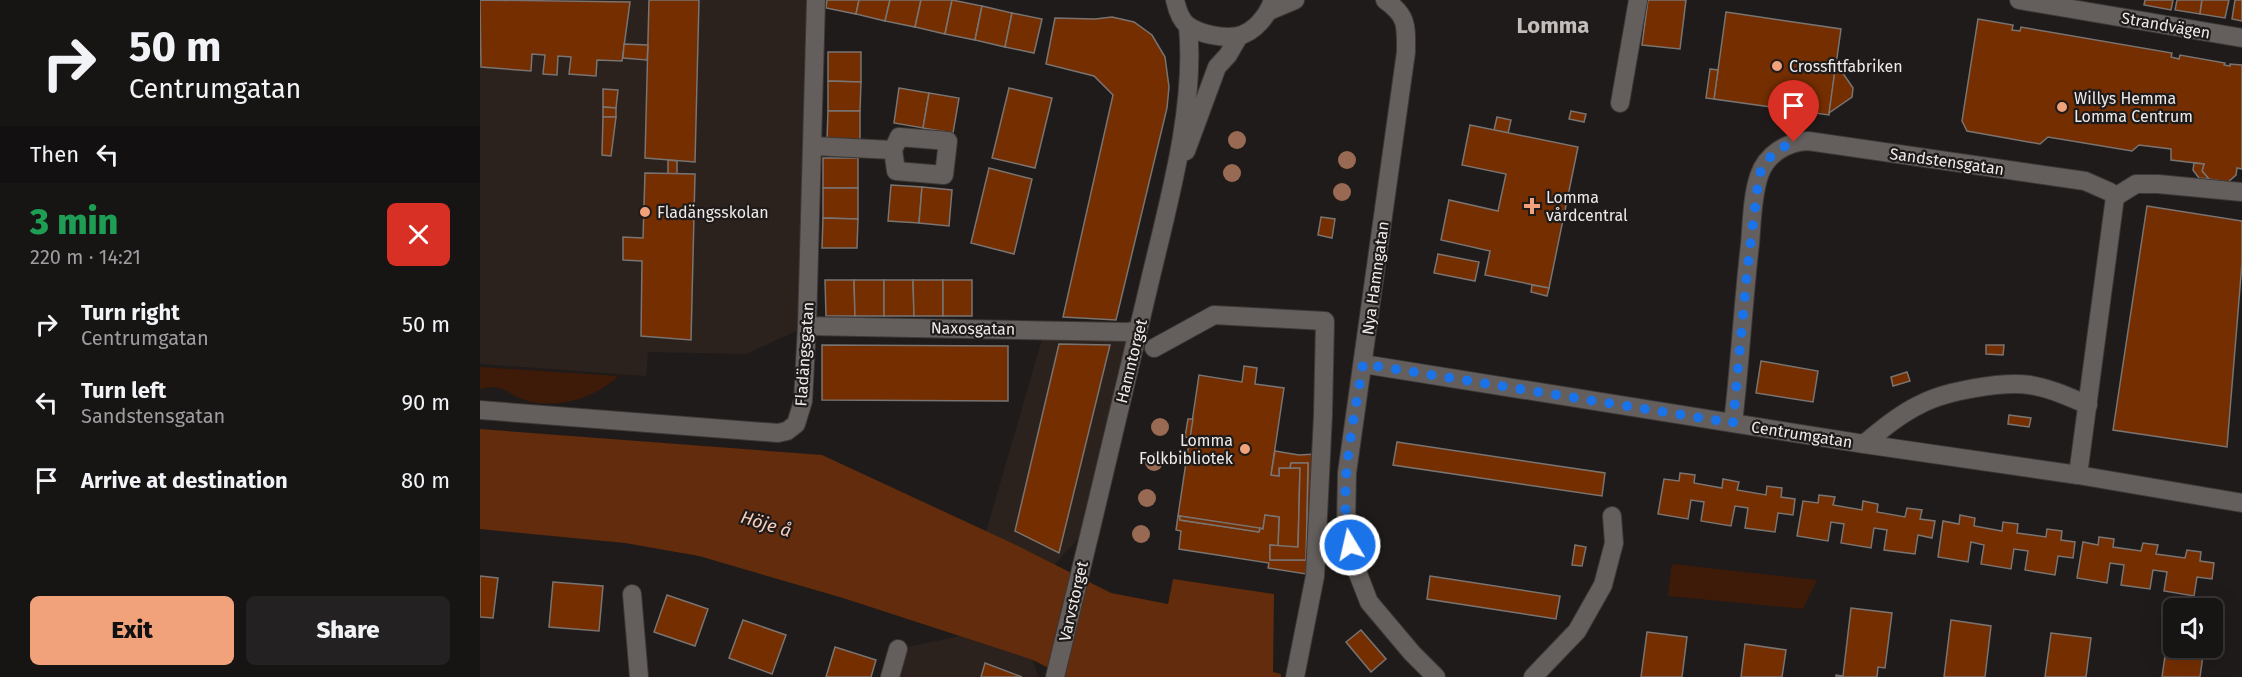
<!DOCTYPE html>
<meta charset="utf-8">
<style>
:root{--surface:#171414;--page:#242122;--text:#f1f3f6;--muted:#9e9ea0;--line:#363334;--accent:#f1a27b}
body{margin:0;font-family:"Fira Sans",sans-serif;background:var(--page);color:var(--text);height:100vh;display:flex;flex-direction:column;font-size:22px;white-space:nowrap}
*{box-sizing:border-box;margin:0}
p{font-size:20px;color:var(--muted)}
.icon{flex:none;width:33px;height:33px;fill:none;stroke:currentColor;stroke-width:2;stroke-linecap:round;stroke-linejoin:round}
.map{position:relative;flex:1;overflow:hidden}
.sheet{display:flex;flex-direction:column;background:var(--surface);width:480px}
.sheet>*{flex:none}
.banner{background:#171414;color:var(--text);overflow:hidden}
.fabs{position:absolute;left:1683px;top:598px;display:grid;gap:12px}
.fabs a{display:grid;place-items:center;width:60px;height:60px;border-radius:9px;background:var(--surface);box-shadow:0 6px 24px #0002,0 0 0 2px var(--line);font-size:30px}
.pin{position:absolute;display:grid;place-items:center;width:51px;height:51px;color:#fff;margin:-62px -26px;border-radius:50% 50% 50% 0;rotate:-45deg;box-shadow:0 0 6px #0007}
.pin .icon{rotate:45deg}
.me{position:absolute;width:66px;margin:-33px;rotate:351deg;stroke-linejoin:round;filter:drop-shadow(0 0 4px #0008)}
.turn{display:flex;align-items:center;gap:21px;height:126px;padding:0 30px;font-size:27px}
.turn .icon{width:78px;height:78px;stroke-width:2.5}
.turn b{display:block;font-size:42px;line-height:51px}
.then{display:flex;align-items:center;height:57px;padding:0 30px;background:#0003;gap:12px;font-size:22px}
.round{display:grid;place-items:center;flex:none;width:63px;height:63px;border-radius:9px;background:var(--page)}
.overview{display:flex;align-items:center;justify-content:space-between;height:102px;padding:0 30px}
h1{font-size:36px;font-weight:800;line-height:45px;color:#1e9e55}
.primary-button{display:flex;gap:12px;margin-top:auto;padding:12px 30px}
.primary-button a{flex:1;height:69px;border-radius:9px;background:var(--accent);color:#111;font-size:24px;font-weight:800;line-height:69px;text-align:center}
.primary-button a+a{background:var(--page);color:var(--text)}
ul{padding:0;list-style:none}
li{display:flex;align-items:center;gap:18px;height:78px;padding:0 30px}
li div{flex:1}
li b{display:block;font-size:22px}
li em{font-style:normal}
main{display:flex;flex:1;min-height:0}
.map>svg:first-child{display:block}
</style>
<main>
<section class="sheet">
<div class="banner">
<div class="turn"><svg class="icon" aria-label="right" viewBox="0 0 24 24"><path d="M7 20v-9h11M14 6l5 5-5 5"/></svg><div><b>50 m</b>Centrumgatan</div></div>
<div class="then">Then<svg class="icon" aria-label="left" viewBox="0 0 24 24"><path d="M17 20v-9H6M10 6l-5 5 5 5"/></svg></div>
</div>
<div class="overview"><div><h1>3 min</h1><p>220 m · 14:21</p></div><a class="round" style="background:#d93025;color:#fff"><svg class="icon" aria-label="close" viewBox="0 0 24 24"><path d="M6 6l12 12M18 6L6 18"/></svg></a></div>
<ul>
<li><svg class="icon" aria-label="right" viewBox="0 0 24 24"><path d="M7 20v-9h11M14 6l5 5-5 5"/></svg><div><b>Turn right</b><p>Centrumgatan</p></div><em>50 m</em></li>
<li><svg class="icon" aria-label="left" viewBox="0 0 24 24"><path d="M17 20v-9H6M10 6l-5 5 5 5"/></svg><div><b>Turn left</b><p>Sandstensgatan</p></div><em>90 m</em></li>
<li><svg class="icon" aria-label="arrive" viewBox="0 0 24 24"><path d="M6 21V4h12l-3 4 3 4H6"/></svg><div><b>Arrive at destination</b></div><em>80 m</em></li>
</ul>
<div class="primary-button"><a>Exit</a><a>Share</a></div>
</section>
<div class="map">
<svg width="1762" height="677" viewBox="0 0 1762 677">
<rect width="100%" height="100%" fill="#1f1b1a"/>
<g fill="#2c221d">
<polygon points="0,0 336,0 327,326 266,354 168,352 166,376 0,364"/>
<polygon points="565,329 658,330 611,525 574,565 506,532"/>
<polygon points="480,636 553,660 558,677 410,677 418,649"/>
</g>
<g fill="#3e1b09">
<path d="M0,367L138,376C116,398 78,409 48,401C26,395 26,383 0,389Z"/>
<polygon points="1192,564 1337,580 1323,609 1188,596"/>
</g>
<polygon fill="#622c0d" points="0,429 342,455 534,544 631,593 688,604 693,579 794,594 793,672 801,674 801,677 586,677 553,660 363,598 219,556 145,543 0,529"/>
<g fill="#742e00" stroke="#797471" stroke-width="1.5">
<polygon points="0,0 150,2 142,61 117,60 116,76 89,74 91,57 78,56 77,75 63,74 65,55 52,54 51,71 1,67"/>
<polygon points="169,0 219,0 215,162 165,158"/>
<polygon points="347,0 379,0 376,14 346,8"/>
<polygon points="379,0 410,0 405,21 376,14"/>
<polygon points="410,0 441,0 435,27 405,21"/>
<polygon points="441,0 472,0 465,34 435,27"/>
<polygon points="472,0 502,6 495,40 465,34"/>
<polygon points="1168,0 1206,0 1200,49 1162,45"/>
<polygon points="1665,0 1693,0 1691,10 1664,5"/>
<polygon points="1697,0 1722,0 1720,14 1695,10"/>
<polygon points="1722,0 1749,0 1745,18 1720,14"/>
<polygon points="1755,0 1762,0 1762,21 1752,19"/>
<polygon points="502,6 532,13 525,47 495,40"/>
<polygon points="1246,12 1361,29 1349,115 1234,99"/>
<polygon points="532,13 562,19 554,53 525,47"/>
<polygon points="632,17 654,22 672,35 685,57 689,87 687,108 636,320 583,317 633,95 614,76 566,64 575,18 615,19"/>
<polygon points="1498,19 1533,25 1532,30 1540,31 1541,27 1692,53 1691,57 1699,59 1700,55 1745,63 1744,65 1750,66 1750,64 1762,65 1762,169 1757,168 1756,175 1748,182 1729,179 1722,171 1724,164 1691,160 1691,149 1659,145 1652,151 1568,137 1560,144 1487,131 1482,121"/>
<polygon points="144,44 168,45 167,60 143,58"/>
<polygon points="348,52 381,52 381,82 348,81"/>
<polygon points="1356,63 1373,88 1372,97 1349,113"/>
<polygon points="1230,69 1238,70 1234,99 1226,98"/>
<polygon points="348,81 381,82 380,111 348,111"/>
<polygon points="419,88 449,93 443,128 414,123"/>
<polygon points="529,88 572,98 555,168 512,158"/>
<polygon points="123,89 138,90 136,108 123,107"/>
<polygon points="449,93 479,98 473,133 443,128"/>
<polygon points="123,107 136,108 136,117 123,117"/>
<polygon points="348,111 380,111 380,141 347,140"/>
<polygon points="1091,111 1106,114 1104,122 1089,119"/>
<polygon points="123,117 136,117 131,156 122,155"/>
<polygon points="1017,117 1031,120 1028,133 1014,130"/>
<polygon points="990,125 1098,147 1069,288 1005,275 1010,251 961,240 969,200 1018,211 1026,174 982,165"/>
<rect x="343" y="158" width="35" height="30"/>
<polygon points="188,160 197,161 197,174 188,174"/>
<polygon points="1714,163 1724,164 1722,171 1729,179 1719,178 1713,170"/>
<polygon points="509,168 552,179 534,254 491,243"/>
<polygon points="165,173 215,174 211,340 161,336 162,261 143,260 143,237 163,238"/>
<polygon points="411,185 442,187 439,223 408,221"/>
<polygon points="442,187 472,190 469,226 439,223"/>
<polygon points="343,188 378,188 378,219 343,218"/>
<polygon points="1667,206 1762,221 1762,263 1747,447 1633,430"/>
<polygon points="841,217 855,219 852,238 838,235"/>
<polygon points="343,218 378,219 377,248 342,248"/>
<polygon points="958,254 999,262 995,281 954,273"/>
<polygon points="345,280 374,280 375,316 346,316"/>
<polygon points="374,280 404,280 404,316 375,316"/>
<polygon points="404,280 433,280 434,316 404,316"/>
<polygon points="433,280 463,280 463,316 434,316"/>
<rect x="463" y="280" width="29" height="36"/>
<polygon points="1052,285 1069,288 1067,296 1051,292"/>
<polygon points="579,344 630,345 579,553 535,531"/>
<polygon points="342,345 528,346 528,401 342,400"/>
<polygon points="1506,345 1524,345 1523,355 1506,354"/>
<polygon points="1281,361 1338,371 1333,402 1276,393"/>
<polygon points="764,366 777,368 775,384 804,388 791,475 799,476 799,468 820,468 818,547 798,547 799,517 785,515 783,529 698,516 719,375 762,382"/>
<polygon points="1427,372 1430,381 1413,386 1411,377"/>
<polygon points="1529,415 1551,418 1549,427 1528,424"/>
<polygon points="708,419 713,419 710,438 705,437"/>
<polygon points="917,442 1125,473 1122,496 913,465"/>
<polygon points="795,451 819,455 835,454 826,574 788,568 789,563 699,549 701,531 696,530 698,516 700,516 700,520 779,532 780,528 783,529 785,515 799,517 798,546 790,545 790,560 826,560 828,463 811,463 810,468 799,468 799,476 791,475"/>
<polygon points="811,463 828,463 826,560 790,560 790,545 818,547 820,468 810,468"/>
<polygon points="1200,473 1215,475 1214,483 1242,488 1243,479 1259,482 1257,490 1286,495 1287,486 1302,488 1301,497 1315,499 1313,515 1298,513 1295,532 1265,528 1268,508 1255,506 1251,526 1221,521 1224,502 1211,500 1208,519 1178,514 1184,479 1199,481"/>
<polygon points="1339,495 1355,497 1353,505 1382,510 1383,501 1398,504 1397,512 1425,517 1427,508 1442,510 1440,519 1455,521 1452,538 1438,535 1435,554 1404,550 1407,530 1394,528 1391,548 1361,543 1364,524 1351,522 1348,541 1317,536 1323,501 1338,503"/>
<polygon points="1480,515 1495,518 1494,526 1522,531 1523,522 1538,524 1537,533 1566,537 1567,529 1582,531 1581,540 1595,542 1593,558 1578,556 1575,575 1545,570 1548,551 1534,549 1531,569 1501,564 1504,545 1491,542 1488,562 1458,557 1463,521 1479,524"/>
<polygon points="700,516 780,528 779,532 700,520"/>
<polygon points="1619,537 1634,539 1633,547 1661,551 1663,543 1678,545 1676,554 1705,558 1707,550 1721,552 1720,561 1734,563 1732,579 1717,577 1714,596 1684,591 1687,572 1673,570 1670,589 1641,585 1644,565 1630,563 1627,583 1597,578 1603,542 1618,545"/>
<polygon points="1095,545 1106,547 1102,566 1092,565"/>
<polygon points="0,576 18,578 13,618 0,617"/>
<polygon points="950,576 1080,596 1076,619 947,599"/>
<polygon points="73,582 123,586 119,631 69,627"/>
<polygon points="187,595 228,609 215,646 174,632"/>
<polygon points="1371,608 1412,613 1405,668 1398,667 1397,677 1356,677 1356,675 1363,676"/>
<polygon points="263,620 306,635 292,674 249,658"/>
<polygon points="1471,620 1511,626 1505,677 1464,677"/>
<polygon points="881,630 906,659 891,672 866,642"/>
<polygon points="1167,632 1207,637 1202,677 1161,677"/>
<polygon points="1571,633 1611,638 1606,677 1565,677"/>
<polygon points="1688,635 1694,636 1694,648 1724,648 1720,677 1682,677"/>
<polygon points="1265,644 1306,650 1302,677 1261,677"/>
<polygon points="355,647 396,660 391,677 346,677"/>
<polygon points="505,663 542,677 501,677"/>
</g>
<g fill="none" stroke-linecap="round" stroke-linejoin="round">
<defs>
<g id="minor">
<path d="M695,0C697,9 700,19 707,25C719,34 743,39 758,36C775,32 788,15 793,0"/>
<path d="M905,0C928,16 926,26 926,52L867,473L866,525L875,566L889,602L932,653L956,677"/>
<polyline points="1539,0 1762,38"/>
<polyline points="789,11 815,0"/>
<polyline points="1140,103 1158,0"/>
<polyline points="332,146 413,150 416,171 464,175 468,141 419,137 413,150"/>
<polyline points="706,151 737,67 748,55 759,36"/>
<polyline points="1635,197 1656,184 1678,184 1762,192"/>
<polyline points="327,326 647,332 658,330"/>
<polyline points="674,348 734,315 845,321 843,415 835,576 815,677"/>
<polyline points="883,364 1384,444 1598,475 1762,503"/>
<polyline points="0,410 298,433 307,431 316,424 323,401 327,326 336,0"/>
<path d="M1253,423C1260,364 1263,304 1270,244C1272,222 1272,197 1279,176C1286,154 1307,142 1328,141L1605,181L1630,192L1635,197L1598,475"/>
<path d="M1384,444C1402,429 1420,414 1441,404C1466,391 1522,381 1550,385C1570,388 1589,397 1608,405"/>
<polyline points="152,594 159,677"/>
<polyline points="410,677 418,649"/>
<path d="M575,677C606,548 638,418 668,289C687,207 716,110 708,26"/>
<polyline points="1053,677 1097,631 1123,585 1134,543 1132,516"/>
</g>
</defs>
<use href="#minor" stroke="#3b3837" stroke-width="20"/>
<use href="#minor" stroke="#645f5d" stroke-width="18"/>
</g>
<g fill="#996a53">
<circle cx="757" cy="140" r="9"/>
<circle cx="867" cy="160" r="9"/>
<circle cx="752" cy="173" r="9"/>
<circle cx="862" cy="192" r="9"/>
<circle cx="680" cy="427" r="9"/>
<circle cx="674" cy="462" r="9"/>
<circle cx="667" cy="498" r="9"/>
<circle cx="661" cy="534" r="9"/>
</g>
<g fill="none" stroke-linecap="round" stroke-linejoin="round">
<path stroke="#1a73e8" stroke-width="10" stroke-dasharray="0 18" d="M870,545C857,489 874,421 883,364L1253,423L1267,272L1279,175L1287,160L1301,148L1314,142"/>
</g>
<g fill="#f1a27b" stroke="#1f1b1a" stroke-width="2">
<circle cx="1297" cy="66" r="6"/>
<circle cx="1582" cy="107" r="6"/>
<path d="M1049 197h6v6h6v6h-6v6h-6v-6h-6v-6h6z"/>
<circle cx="165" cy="212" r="6"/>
<circle cx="765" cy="449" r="6"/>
</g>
<g text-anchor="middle" stroke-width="4.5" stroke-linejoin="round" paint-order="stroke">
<g font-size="16" fill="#edeae9" stroke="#1f1b1a">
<text transform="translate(1686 25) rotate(10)" y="6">Strandvägen</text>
<text transform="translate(1467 161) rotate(8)" y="6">Sandstensgatan</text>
<text transform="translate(895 278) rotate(-82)" y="6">Nya Hamngatan</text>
<text transform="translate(493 328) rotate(1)" y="6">Naxosgatan</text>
<text transform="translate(324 354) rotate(-86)" y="6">Fladängsgatan</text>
<text transform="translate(651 361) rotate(-76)" y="6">Hamntorget</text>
<text transform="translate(1322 434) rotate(9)" y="6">Centrumgatan</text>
<text transform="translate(593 601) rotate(-77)" y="6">Varvstorget</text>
</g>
<g font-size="16" fill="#edeae9" stroke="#1f1b1a" text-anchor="start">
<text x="1309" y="72">Crossfitfabriken</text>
<text x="1594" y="104">Willys Hemma<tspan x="1594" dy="18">Lomma Centrum</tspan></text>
<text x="1066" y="203">Lomma<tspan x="1066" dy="18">vårdcentral</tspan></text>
<text x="177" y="218">Fladängsskolan</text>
<text x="753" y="446" text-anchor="end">Lomma<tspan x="753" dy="18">Folkbibliotek</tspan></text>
</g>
<g font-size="18" font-style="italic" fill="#f9ceb9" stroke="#1f1b1a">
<text transform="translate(286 524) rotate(17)" y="6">Höje å</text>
</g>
<g font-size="22" font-weight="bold" fill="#c3bebb" stroke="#1f1b1a">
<text x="1073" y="33">Lomma</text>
</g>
</g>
</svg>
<div class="fabs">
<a><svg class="icon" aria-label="sound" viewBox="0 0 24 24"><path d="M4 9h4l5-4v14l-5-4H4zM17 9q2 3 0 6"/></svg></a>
</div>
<div class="pin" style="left:1314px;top:142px;background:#d93025"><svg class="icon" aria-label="arrive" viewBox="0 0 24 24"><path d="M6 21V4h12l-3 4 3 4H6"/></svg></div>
<svg class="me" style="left:870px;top:545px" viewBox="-20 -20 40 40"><circle r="17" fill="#1a73e8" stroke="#fff" stroke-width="3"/><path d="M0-11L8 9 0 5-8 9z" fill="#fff"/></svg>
</div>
</main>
